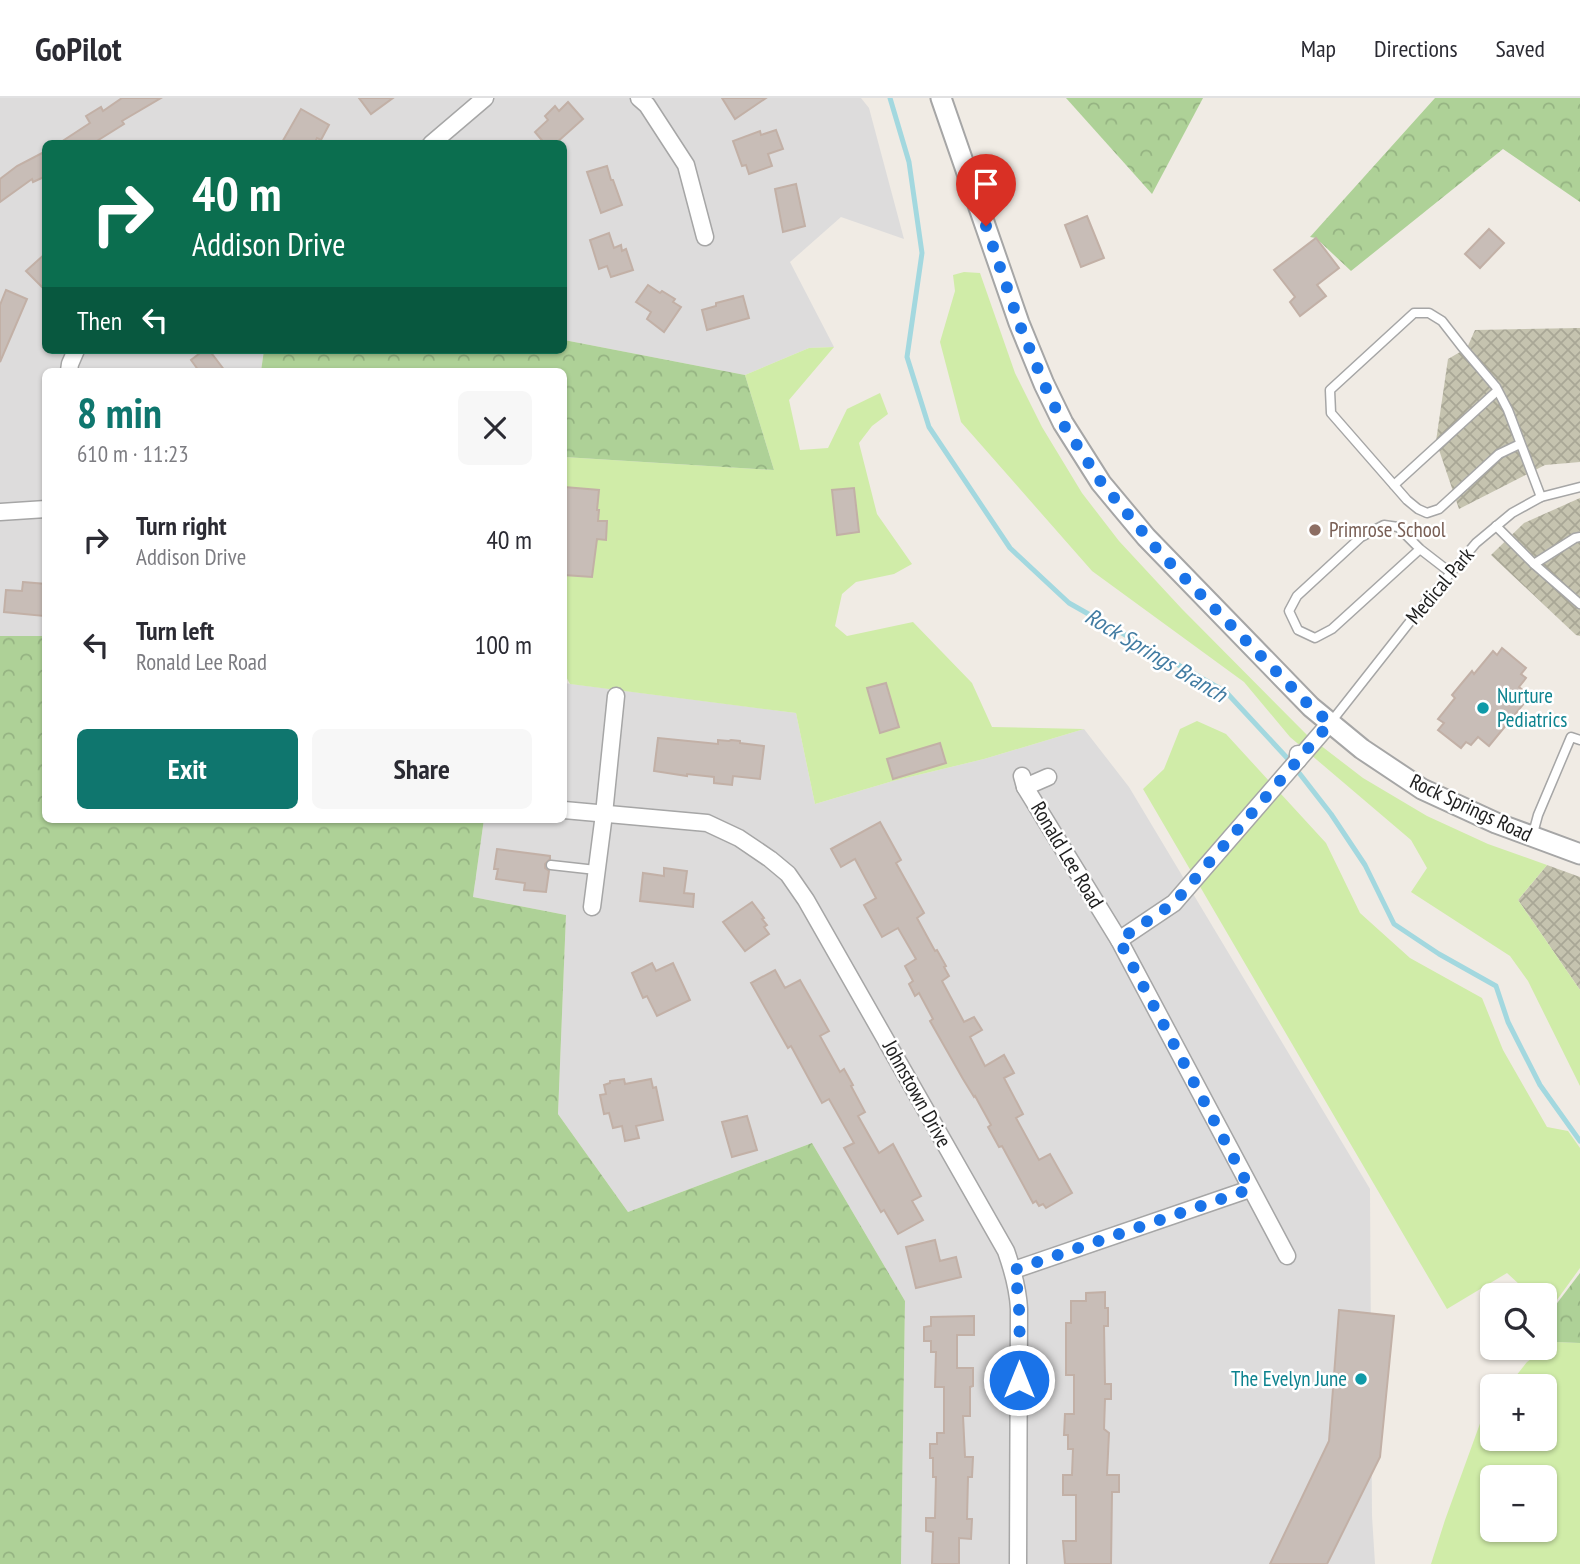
<!DOCTYPE html>
<meta charset="utf-8">
<style>
:root{--surface:#fff;--page:#f7f7f7;--text:#2b2b33;--muted:#7c7c81;--line:#e1e1e2;--accent:#0f766e}
body{margin:0;font-family:"PT Sans Narrow",sans-serif;background:var(--page);color:var(--text);height:100vh;display:flex;flex-direction:column;font-size:26px;white-space:nowrap}
*{box-sizing:border-box;margin:0}
p{font-size:23px;color:var(--muted)}
.icon{flex:none;width:38px;height:38px;fill:none;stroke:currentColor;stroke-width:2;stroke-linecap:round;stroke-linejoin:round}
.map{position:relative;flex:1;overflow:hidden}
.panel{position:absolute;left:42px;top:270px;width:525px;height:455px;display:flex;flex-direction:column;background:var(--surface);border-radius:10px;box-shadow:0 2px 5px #0004}
.panel>*{flex:none}
.top-card{position:absolute;left:42px;top:42px;width:525px;height:214px;border-radius:10px;box-shadow:0 2px 5px #0004;background:#0b6e4f;color:#fff;overflow:hidden}
.fabs{position:absolute;left:1480px;top:1185px;display:grid;gap:14px}
.fabs a{display:grid;place-items:center;width:77px;height:77px;border-radius:10px;background:var(--surface);box-shadow:0 2px 5px #0004;font-size:35px}
.pin{position:absolute;display:grid;place-items:center;width:60px;height:60px;color:#fff;margin:-72px -30px;border-radius:50% 50% 50% 0;rotate:-45deg;box-shadow:0 0 7px #0007}
.pin .icon{rotate:45deg}
.me{position:absolute;width:77px;margin:-38px;rotate:0deg;stroke-linejoin:round;filter:drop-shadow(0 0 5px #0008)}
.turn{display:flex;align-items:center;gap:24px;height:147px;padding:0 35px;font-size:32px}
.turn .icon{width:91px;height:91px;stroke-width:2.5}
.turn b{display:block;font-size:49px;line-height:60px}
.then{display:flex;align-items:center;height:66px;padding:0 35px;background:#0003;gap:14px;font-size:26px}
.round{display:grid;place-items:center;flex:none;width:74px;height:74px;border-radius:10px;background:var(--page)}
.head{display:flex;align-items:center;justify-content:space-between;height:119px;padding:0 35px}
h1{font-size:42px;font-weight:800;line-height:52px;color:var(--accent)}
.action{display:flex;gap:14px;margin-top:auto;padding:14px 35px}
.action a{flex:1;height:80px;border-radius:10px;background:var(--accent);color:#fff;font-size:28px;font-weight:800;line-height:80px;text-align:center}
.action a+a{background:var(--page);color:var(--text)}
ul{padding:0;list-style:none}
li{display:flex;align-items:center;gap:21px;height:105px;padding:0 35px}
li div{flex:1}
li b{display:block;font-size:26px}
li em{font-style:normal}
header{display:flex;align-items:center;gap:42px;box-sizing:border-box;height:98px;padding:0 35px;background:var(--surface);border-bottom:2px solid var(--line)}
header strong{font-size:33px}
nav{display:flex;gap:38px;margin-inline-start:auto;font-size:24px}
.map>svg:first-child{display:block}
</style>
<header>
<strong>GoPilot</strong>
<nav><a>Map</a><a>Directions</a><a>Saved</a></nav>
</header>
<div class="map">
<svg width="1580" height="1466" viewBox="0 0 1580 1466">
<defs>
<pattern id="construction-cross-hatch" width="8" height="8" patternUnits="userSpaceOnUse" patternTransform="scale(1.75)"><rect width="8" height="8" fill="#c5c3af"/><path d="M0 0l8 8M0 8l8-8" fill="none" stroke="#a9a796"/></pattern>
<pattern id="forest-crowns" width="20" height="18" patternUnits="userSpaceOnUse" patternTransform="scale(1.75)"><rect width="20" height="18" fill="#aed197"/><path d="M2 6a3 3 0 1 1 6 0M12 15a3 3 0 1 1 6 0" fill="none" stroke="#95b382"/></pattern>
</defs>
<rect width="100%" height="100%" fill="#f0ebe4"/>
<g fill="#dddcdc">
<polygon points="0,0 861,0 869,10 904,141 841,119 790,164 834,249 809,250 745,277 564,242 564,46 46,46 46,252 264,252 261,273 46,273 45,547 0,550"/>
<polygon points="564,585 796,615 815,706 893,683 984,661 1084,631 1129,689 1370,1091 1372,1418 1375,1466 901,1466 905,1203 812,1045 628,1114 558,1016 566,817 473,799 484,721 564,721"/>
</g>
<g fill="url(#construction-cross-hatch)">
<polygon points="1580,230 1580,364 1545,367 1459,411 1436,343 1448,261 1467,250 1475,232"/>
<polygon points="1580,400 1580,538 1576,537 1491,457 1524,425"/>
<polygon points="1547,767 1580,779 1580,892 1518,802"/>
</g>
<g fill="#d0eca8" fill-rule="evenodd">
<polygon points="964,174 980,175 1015,275 1042,329 1082,395 1119,443 1182,511 1307,637 1363,680 1427,718 1488,746 1547,767 1518,802 1580,892 1580,988 1528,883 1510,858 1411,794 1427,770 1411,742 1290,639 1244,584 1092,473 961,324 940,244 955,193 953,177"/>
<polygon points="834,249 789,302 800,352 828,350 847,311 880,295 888,316 872,328 859,345 877,416 912,466 894,476 856,484 842,496 835,528 847,538 913,524 972,585 992,629 1084,631 984,661 893,683 815,706 796,615 570,586 564,575 564,359 774,372 745,277 809,250"/>
<polygon points="1197,623 1226,636 1326,745 1360,815 1410,860 1482,900 1503,952 1547,1029 1568,1033 1580,1050 1580,1170 1549,1213 1545,1210 1545,1197 1531,1197 1507,1175 1447,1211 1143,691 1164,671 1180,631"/>
<path d="M1555,1244L1580,1245V1466H1431L1445,1422L1482,1320L1493,1306V1340H1545V1288H1508L1527,1264ZM1493,1379H1545V1432H1493Z"/>
</g>
<g fill="url(#forest-crowns)">
<polygon points="1066,0 1203,0 1152,96"/>
<polygon points="1435,0 1580,0 1580,104 1503,51 1351,173 1316,140 1310,139"/>
<polygon points="564,242 745,277 774,372 564,359 564,273 261,273 264,252 564,252"/>
<polygon points="0,538 45,538 46,721 484,721 473,799 566,817 558,1016 628,1114 812,1045 905,1203 901,1466 0,1466"/>
<polygon points="1580,1175 1580,1245 1555,1244 1545,1229 1545,1221"/>
</g>
<g fill="none" stroke-linecap="round" stroke-linejoin="round">
<polyline stroke="#a3d8df" stroke-width="5" points="890,0 909,64 922,155 907,259 929,329 1010,450 1069,505 1226,594 1289,662 1331,716 1365,767 1394,826 1439,856 1496,888 1508,924 1540,987 1580,1043"/>
</g>
<g fill="#c8bdb7" stroke="#c2b0a6" stroke-width="2">
<polygon points="122,0 161,0 122,23 124,26 92,46 58,46 90,25 86,18 101,9 103,13"/>
<polygon points="359,0 393,0 371,16"/>
<polygon points="722,0 766,0 735,21"/>
<polygon points="568,4 583,21 555,46 545,46 535,34 548,22 545,18 555,8 559,13"/>
<polygon points="301,11 329,27 321,42 317,40 314,46 281,46"/>
<polygon points="776,32 783,51 768,56 772,68 749,76 746,67 742,68 733,43 760,33 761,37"/>
<polygon points="46,53 46,78 33,84 32,81 0,104 0,81 17,68"/>
<polygon points="607,68 611,82 613,82 622,107 601,115 587,74"/>
<polygon points="796,86 805,128 783,134 775,91"/>
<polygon points="1087,118 1104,160 1081,169 1065,127"/>
<polygon points="1489,131 1504,145 1480,170 1465,156"/>
<polygon points="609,135 614,150 621,147 622,153 626,151 633,172 611,179 607,168 599,171 590,142"/>
<polygon points="1316,140 1339,170 1317,187 1326,198 1300,218 1290,204 1295,199 1274,172"/>
<polygon points="46,155 46,193 26,173"/>
<polygon points="648,187 660,195 662,193 675,201 673,204 681,209 664,234 647,221 651,214 636,204"/>
<polygon points="6,192 27,201 0,264 0,207"/>
<polygon points="743,198 749,220 707,232 702,212 716,208 716,205"/>
<polygon points="204,252 209,252 225,273 199,273 191,262"/>
<polygon points="564,389 599,392 597,412 599,412 598,423 607,423 606,442 597,441 592,479 564,477"/>
<polygon points="854,390 859,434 837,437 832,392"/>
<polygon points="23,484 46,486 44,518 4,514 6,492 22,493"/>
<polygon points="1502,550 1526,570 1521,576 1526,580 1519,589 1530,598 1489,648 1478,639 1471,647 1466,644 1461,650 1438,632 1444,625 1438,621 1455,600 1452,597 1472,573 1474,576 1493,553 1497,557"/>
<polygon points="886,585 899,629 880,635 867,590"/>
<polygon points="658,640 718,646 718,642 729,643 731,642 740,643 740,645 764,648 760,681 733,678 732,687 714,685 714,679 687,676 687,678 654,673"/>
<polygon points="940,645 946,665 893,681 887,661"/>
<polygon points="880,724 901,762 896,765 924,815 917,820 935,853 937,852 946,868 944,869 949,878 942,883 964,924 974,919 982,932 970,939 985,968 1004,957 1014,975 1004,980 1023,1016 1016,1020 1039,1062 1050,1056 1072,1095 1046,1110 1043,1106 1039,1108 1036,1103 1033,1105 1002,1048 999,1049 988,1029 991,1027 975,998 974,999 963,981 930,923 933,921 919,895 915,898 909,886 913,883 905,868 916,861 898,830 882,839 864,807 876,800 855,761 841,769 831,751"/>
<polygon points="497,751 550,758 550,761 545,766 545,770 549,773 546,794 524,792 525,785 496,781 498,771 494,771"/>
<polygon points="664,770 687,773 684,795 694,796 693,809 640,803 643,775 664,778"/>
<polygon points="752,804 764,820 762,821 767,827 764,829 769,836 745,853 723,824"/>
<polygon points="652,865 656,873 673,865 690,902 657,918 647,898 643,900 632,875"/>
<polygon points="775,872 785,890 800,882 829,933 820,938 840,974 844,971 853,987 851,988 865,1014 858,1018 879,1055 893,1046 921,1098 912,1103 923,1122 898,1136 884,1112 881,1114 844,1050 854,1045 829,1001 822,1005 791,948 788,950 751,885"/>
<polygon points="624,981 625,986 651,981 653,990 656,989 663,1022 636,1028 639,1040 625,1043 622,1028 613,1030 609,1015 604,1016 600,997 606,996 604,987 610,985 610,983"/>
<polygon points="747,1018 757,1052 732,1059 722,1024"/>
<polygon points="935,1142 940,1163 956,1159 961,1179 916,1190 906,1149"/>
<polygon points="1105,1194 1105,1210 1108,1210 1108,1228 1104,1228 1105,1286 1111,1286 1111,1301 1105,1301 1104,1331 1109,1335 1107,1377 1119,1377 1119,1394 1112,1394 1111,1466 1065,1466 1063,1443 1076,1443 1076,1397 1063,1397 1063,1377 1072,1377 1073,1351 1068,1351 1068,1337 1064,1337 1065,1316 1074,1316 1074,1277 1066,1277 1066,1225 1071,1225 1071,1203 1086,1203 1086,1195"/>
<polygon points="1339,1212 1394,1218 1380,1359 1327,1466 1270,1466 1329,1343"/>
<polygon points="974,1218 974,1237 957,1237 957,1270 973,1270 973,1288 970,1289 970,1318 963,1318 965,1359 973,1359 972,1379 968,1379 967,1421 972,1421 971,1441 959,1440 959,1466 932,1466 933,1434 926,1433 926,1420 935,1420 936,1379 933,1379 933,1360 930,1360 930,1346 937,1346 937,1335 944,1335 944,1289 935,1289 936,1254 931,1254 931,1243 924,1243 924,1229 931,1228 931,1219"/>
</g>
<g fill="none" stroke-linecap="round" stroke-linejoin="round">
<defs>
<g id="service">
<polyline points="1520,346 1499,356 1439,411 1427,415 1418,411 1407,402 1331,315 1330,292 1414,215 1429,215 1442,223 1463,250 1496,289 1508,312 1541,399"/>
<polyline points="1394,387 1497,293"/>
<polyline points="1496,428 1534,466"/>
<polyline points="1580,439 1575,440 1534,466 1580,506"/>
<polyline points="1420,451 1332,531 1315,540 1298,532 1289,513 1297,498 1361,439 1384,427 1398,429 1420,451 1451,475"/>
<polyline points="1331,624 1416,516 1476,445 1512,415 1541,399 1580,389"/>
<polyline points="1532,739 1538,717 1571,639 1580,642"/>
<polyline points="551,767 596,772"/>
</g>
<g id="minor">
<polyline points="639,0 647,7 686,67 705,139"/>
<polyline points="431,46 485,0"/>
<polyline points="69,273 70,266 76,252"/>
<polyline points="0,414 46,411"/>
<polyline points="1298,658 1298,662 1330,625"/>
<polyline points="1022,678 1025,689 1119,842 1287,1158"/>
<polyline points="1025,689 1048,679"/>
<path d="M564,712L707,725L739,740L770,761L788,776L806,802L1006,1153C1013,1173 1018,1190 1019,1211L1018,1466"/>
<polyline points="592,809 604,716 616,598"/>
<polyline points="1119,842 1174,805 1298,662 1298,656"/>
<polyline points="1014,1172 1250,1091"/>
</g>
<polyline id="tertiary" points="941,0 1019,225 1044,286 1063,325 1101,385 1146,439 1311,609 1362,651 1422,691 1496,725 1580,756"/>
</defs>
<use href="#service" stroke="#a6a6a6" stroke-width="11"/>
<use href="#minor" stroke="#a6a6a6" stroke-width="19"/>
<use href="#tertiary" stroke="#a6a6a6" stroke-width="23"/>
<use href="#service" stroke="#fff" stroke-width="8"/>
<use href="#minor" stroke="#fff" stroke-width="16"/>
<use href="#tertiary" stroke="#fff" stroke-width="19"/>
</g>
<g fill="none" stroke-linecap="round" stroke-linejoin="round">
<path stroke="#1a73e8" stroke-width="12" stroke-dasharray="0 21.6" d="M986,128L1019,225L1044,286L1063,326L1101,384L1161,456L1311,609L1330,625L1174,805L1119,842L1250,1091L1014,1172C1022,1208 1019,1245 1019,1282"/>
</g>
<circle fill="#8d6e63" stroke="#fff" stroke-width="2.5" cx="1315" cy="432" r="7"/>
<g fill="#0f9aa8" stroke="#fff" stroke-width="2.5">
<circle cx="1483" cy="610" r="7"/>
<circle cx="1361" cy="1281" r="7"/>
</g>
<g text-anchor="middle" stroke-width="5" stroke-linejoin="round" paint-order="stroke">
<g font-size="21" fill="#785e54" stroke="#fff" text-anchor="start">
<text x="1329" y="439">Primrose School</text>
</g>
<g font-size="21" fill="#1f1f1f" stroke="#fff">
<text transform="translate(1440 488) rotate(-50)" y="7">Medical Park</text>
<text transform="translate(1471 710) rotate(25)" y="7">Rock Springs Road</text>
<text transform="translate(1067 757) rotate(59)" y="7">Ronald Lee Road</text>
<text transform="translate(917 996) rotate(61)" y="7">Johnstown Drive</text>
</g>
<g font-size="21" fill="#0d838f" stroke="#fff" text-anchor="start">
<text x="1497" y="605">Nurture<tspan x="1497" dy="24">Pediatrics</tspan></text>
<text x="1347" y="1288" text-anchor="end">The Evelyn June</text>
</g>
<g font-size="23" font-style="italic" fill="#427ca2" stroke="#fff">
<text transform="translate(1156 557) rotate(31)" y="8">Rock Springs Branch</text>
</g>
</g>
</svg>
<div class="fabs">
<a><svg class="icon" aria-label="search" viewBox="0 0 24 24"><circle cx="10" cy="10" r="6"/><path d="M15 15l6 6"/></svg></a>
<a>+</a>
<a>−</a>
</div>
<div class="pin" style="left:986px;top:128px;background:#d93025"><svg class="icon" aria-label="arrive" viewBox="0 0 24 24"><path d="M6 21V4h12l-3 4 3 4H6"/></svg></div>
<svg class="me" style="left:1019px;top:1282px" viewBox="-20 -20 40 40"><circle r="17" fill="#1a73e8" stroke="#fff" stroke-width="3"/><path d="M0-11L8 9 0 5-8 9z" fill="#fff"/></svg>
<div class="top-card">
<div class="turn"><svg class="icon" aria-label="right" viewBox="0 0 24 24"><path d="M7 20v-9h11M14 6l5 5-5 5"/></svg><div><b>40 m</b>Addison Drive</div></div>
<div class="then">Then<svg class="icon" aria-label="left" viewBox="0 0 24 24"><path d="M17 20v-9H6M10 6l-5 5 5 5"/></svg></div>
</div>
<section class="panel">
<div class="head"><div><h1>8 min</h1><p>610 m · 11:23</p></div><a class="round"><svg class="icon" aria-label="close" viewBox="0 0 24 24"><path d="M6 6l12 12M18 6L6 18"/></svg></a></div>
<ul>
<li><svg class="icon" aria-label="right" viewBox="0 0 24 24"><path d="M7 20v-9h11M14 6l5 5-5 5"/></svg><div><b>Turn right</b><p>Addison Drive</p></div><em>40 m</em></li>
<li><svg class="icon" aria-label="left" viewBox="0 0 24 24"><path d="M17 20v-9H6M10 6l-5 5 5 5"/></svg><div><b>Turn left</b><p>Ronald Lee Road</p></div><em>100 m</em></li>
</ul>
<div class="action"><a>Exit</a><a>Share</a></div>
</section>
</div>
